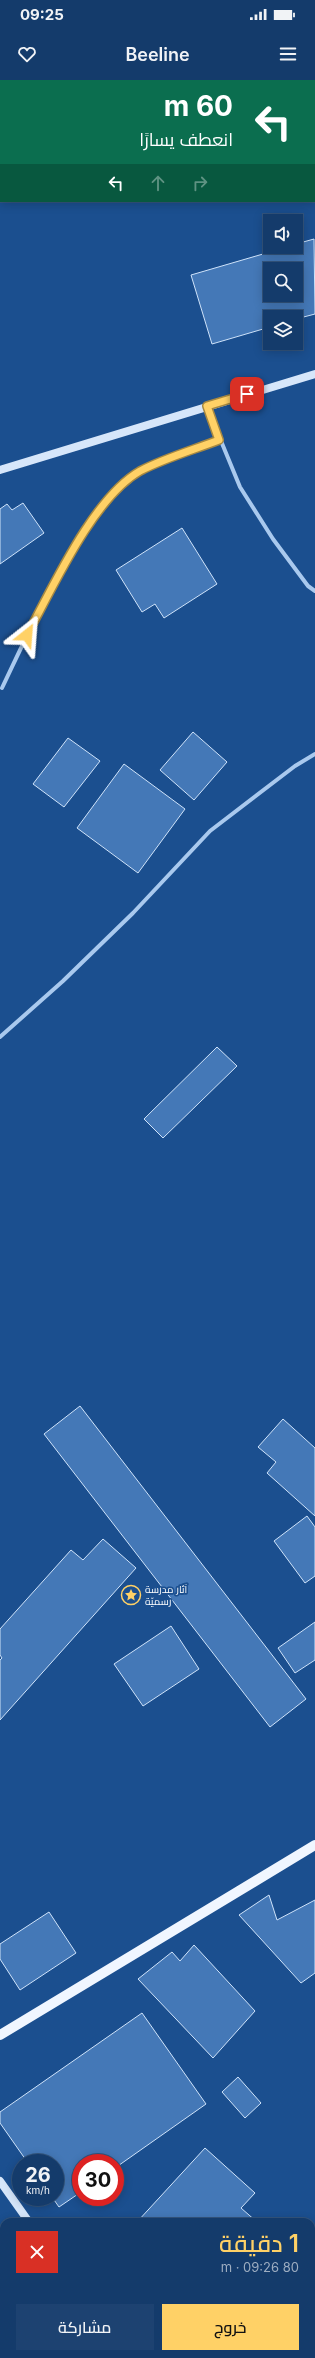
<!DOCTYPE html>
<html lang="ar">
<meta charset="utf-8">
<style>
:root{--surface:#143b6b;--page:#1d4271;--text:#f1f3f6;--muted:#9dadc1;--line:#33557e;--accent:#ffd166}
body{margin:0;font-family:Inter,Cairo,sans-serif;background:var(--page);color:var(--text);direction:rtl;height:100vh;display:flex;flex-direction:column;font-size:15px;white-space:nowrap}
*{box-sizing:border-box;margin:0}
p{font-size:13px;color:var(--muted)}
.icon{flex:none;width:22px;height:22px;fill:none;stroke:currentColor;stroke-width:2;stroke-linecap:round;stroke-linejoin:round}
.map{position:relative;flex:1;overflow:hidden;direction:ltr}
.panel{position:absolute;left:0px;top:2138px;width:315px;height:140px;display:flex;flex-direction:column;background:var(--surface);border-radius:12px 12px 0 0;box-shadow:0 2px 10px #0003,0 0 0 1px var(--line);direction:rtl}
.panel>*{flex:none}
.hud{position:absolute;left:0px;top:0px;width:315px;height:122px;box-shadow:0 2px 10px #0003,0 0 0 1px var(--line);direction:rtl;background:#0b6e4f;color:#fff;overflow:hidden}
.fabs{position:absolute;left:263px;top:134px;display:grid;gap:8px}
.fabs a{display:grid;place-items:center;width:40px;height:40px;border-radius:0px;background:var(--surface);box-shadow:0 2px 10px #0003,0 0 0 1px var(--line);font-size:20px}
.speed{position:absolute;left:12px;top:2074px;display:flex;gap:8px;font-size:20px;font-weight:700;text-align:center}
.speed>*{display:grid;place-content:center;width:52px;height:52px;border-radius:50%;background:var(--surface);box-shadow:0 2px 10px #0003,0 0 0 1px var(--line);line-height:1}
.speed small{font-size:10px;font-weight:400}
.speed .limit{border:6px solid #d22;background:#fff;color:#111}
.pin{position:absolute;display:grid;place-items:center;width:34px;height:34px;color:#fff;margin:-17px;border-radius:8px;box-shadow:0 2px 6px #0006}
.me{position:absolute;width:44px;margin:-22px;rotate:28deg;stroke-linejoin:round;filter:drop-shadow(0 0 3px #0008)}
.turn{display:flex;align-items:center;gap:14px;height:84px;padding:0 16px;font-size:18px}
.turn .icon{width:52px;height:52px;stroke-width:2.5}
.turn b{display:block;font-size:28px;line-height:34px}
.lanes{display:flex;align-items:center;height:38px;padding:0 16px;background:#0003;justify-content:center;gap:20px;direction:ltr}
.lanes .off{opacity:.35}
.round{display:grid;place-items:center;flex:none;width:42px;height:42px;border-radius:0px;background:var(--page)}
.summary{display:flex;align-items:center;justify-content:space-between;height:68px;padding:0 16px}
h1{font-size:24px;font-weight:600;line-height:30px;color:var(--accent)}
.primary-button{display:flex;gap:8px;margin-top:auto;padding:8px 16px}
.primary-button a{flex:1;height:46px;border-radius:0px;background:var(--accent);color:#111;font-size:16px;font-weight:600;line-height:46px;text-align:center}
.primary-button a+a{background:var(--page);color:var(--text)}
.status{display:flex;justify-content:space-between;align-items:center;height:28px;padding:0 20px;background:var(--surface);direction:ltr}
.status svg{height:11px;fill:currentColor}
header{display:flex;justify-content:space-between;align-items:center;height:52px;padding:0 16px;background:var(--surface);font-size:18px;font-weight:600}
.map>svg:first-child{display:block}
</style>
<div class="status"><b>09:25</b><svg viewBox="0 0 49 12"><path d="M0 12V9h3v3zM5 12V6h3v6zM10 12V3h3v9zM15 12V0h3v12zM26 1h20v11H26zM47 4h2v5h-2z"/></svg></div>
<header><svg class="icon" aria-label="menu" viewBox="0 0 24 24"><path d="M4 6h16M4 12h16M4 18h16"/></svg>Beeline<svg class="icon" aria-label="heart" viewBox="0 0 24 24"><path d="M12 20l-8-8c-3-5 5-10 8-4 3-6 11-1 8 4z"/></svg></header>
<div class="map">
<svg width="315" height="2278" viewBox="0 0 315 2278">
<rect width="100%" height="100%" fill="#1b4f8f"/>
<g fill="#4478b7" stroke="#cfe3fa" fill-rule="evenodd">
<path d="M314,159L315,234L296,239V237H270V247L212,264L191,195L287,167H296V164ZM270,189H296V215H270Z"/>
<polygon points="23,423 44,453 0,484 0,429 7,424 12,430"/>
<polygon points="182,448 217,504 164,538 155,524 142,532 116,490"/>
<polygon points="193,652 227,682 194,720 160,690"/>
<polygon points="68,658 100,681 64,727 33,704"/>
<polygon points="124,684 185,729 138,793 77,748"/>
<polygon points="217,967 237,986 163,1058 144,1039"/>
<polygon points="80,1326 306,1619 270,1647 44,1354"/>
<polygon points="283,1339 315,1368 315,1436 267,1393 276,1382 258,1367"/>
<polygon points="307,1436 315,1447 315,1496 305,1503 274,1461"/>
<polygon points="103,1459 136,1488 0,1640 0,1580 2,1578 0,1575 0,1549 71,1470 83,1480"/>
<polygon points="315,1542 315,1580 295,1593 278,1568"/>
<polygon points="171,1546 199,1589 143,1626 114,1584"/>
<polygon points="269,1815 277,1840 315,1820 315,1893 301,1903 239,1835"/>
<polygon points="49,1832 76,1873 20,1910 0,1879 0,1864"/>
<polygon points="194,1865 255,1931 213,1978 138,1899 172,1872 180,1881"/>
<polygon points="142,1933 206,2024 115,2088 115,2083 81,2083 81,2112 59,2127 52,2117 55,2117 55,2083 28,2083 0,2043 0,2032"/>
<polygon points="238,1997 261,2023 245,2038 222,2012"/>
<polygon points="205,2068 255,2113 241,2128 257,2142 137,2142"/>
<polygon points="4,2162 4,2236 0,2228 0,2164"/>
</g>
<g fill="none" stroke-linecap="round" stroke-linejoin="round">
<g stroke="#a9c9ee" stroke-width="4">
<polyline points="207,327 240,407 273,459 308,506 315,511"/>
<path d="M2,608C30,550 85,423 140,391C164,378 193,370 219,360"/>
<polyline points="0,957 63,901 133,833 210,751 295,686 315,674"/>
</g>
<g stroke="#d6e6fa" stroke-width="8">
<polyline points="0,390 315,294"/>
<polyline points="0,2101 29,2142"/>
<polyline points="140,2274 144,2278"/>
</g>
<polyline stroke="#f0f6ff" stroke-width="10" points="0,1955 315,1765"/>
</g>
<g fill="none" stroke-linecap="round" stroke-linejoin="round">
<defs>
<path id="route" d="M27,555C53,507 93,418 140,391C165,378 193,370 219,360L207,326L247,314"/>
</defs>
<use href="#route" stroke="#a68842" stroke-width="10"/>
<use href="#route" stroke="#ffd166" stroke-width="7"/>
</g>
<defs>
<symbol id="sight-ring" viewBox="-11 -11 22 22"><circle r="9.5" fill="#1b4f8f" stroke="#ffd166" stroke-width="1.5"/><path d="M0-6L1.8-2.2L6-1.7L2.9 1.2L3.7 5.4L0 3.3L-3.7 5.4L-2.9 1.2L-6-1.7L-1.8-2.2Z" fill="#ffd166"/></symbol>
</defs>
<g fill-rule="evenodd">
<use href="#sight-ring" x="120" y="1504" width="22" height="22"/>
</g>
<g text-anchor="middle" stroke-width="3.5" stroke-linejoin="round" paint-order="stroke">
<g font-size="10" fill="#fff" stroke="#1b4f8f" text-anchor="start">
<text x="145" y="1513">آثار مدرسة<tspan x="145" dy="12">رسميّة</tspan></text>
</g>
</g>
</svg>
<div class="fabs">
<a><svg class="icon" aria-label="sound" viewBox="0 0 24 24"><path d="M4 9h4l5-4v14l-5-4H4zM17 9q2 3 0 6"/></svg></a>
<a><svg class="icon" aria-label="search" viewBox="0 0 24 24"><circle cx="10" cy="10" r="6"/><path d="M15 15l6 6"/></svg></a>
<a><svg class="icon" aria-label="layers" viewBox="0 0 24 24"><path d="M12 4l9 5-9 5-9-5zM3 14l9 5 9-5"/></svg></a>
</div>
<div class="speed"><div>26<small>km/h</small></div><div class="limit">30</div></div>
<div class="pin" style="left:247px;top:314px;background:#d93025"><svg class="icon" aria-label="arrive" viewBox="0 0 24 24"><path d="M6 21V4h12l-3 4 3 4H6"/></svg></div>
<svg class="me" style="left:27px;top:555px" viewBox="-20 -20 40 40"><path d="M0-17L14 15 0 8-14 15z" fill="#ffd166" stroke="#fff" stroke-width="4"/></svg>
<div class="hud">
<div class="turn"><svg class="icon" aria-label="left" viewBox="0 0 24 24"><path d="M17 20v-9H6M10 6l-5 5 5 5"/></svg><div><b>60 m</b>انعطف يسارًا</div></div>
<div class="lanes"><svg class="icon" aria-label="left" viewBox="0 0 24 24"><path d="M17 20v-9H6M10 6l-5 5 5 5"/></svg><svg class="icon off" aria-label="ahead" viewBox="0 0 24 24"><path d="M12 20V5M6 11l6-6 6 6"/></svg><svg class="icon off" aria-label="right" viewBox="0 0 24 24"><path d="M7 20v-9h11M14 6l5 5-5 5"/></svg></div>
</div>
<section class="panel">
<div class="summary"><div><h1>1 دقيقة</h1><p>80 m · 09:26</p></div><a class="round" style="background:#d93025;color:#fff"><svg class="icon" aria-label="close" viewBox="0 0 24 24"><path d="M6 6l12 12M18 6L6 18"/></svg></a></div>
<div class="primary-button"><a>خروج</a><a>مشاركة</a></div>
</section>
</div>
